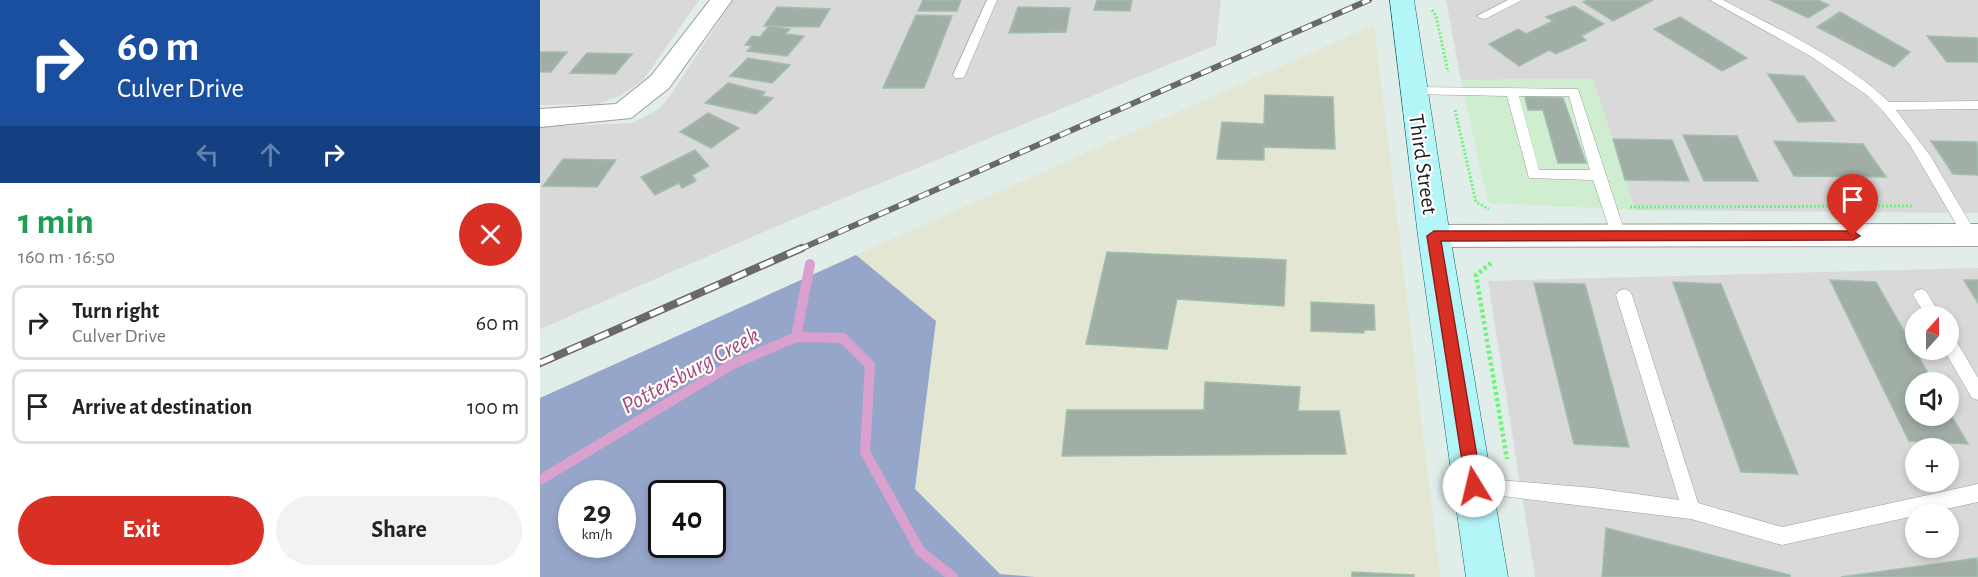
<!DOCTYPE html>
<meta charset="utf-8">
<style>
:root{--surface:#fff;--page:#f2f2f2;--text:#222;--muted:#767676;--line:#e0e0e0;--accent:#d93025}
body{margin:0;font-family:"Alegreya Sans",sans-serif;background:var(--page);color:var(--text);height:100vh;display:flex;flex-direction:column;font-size:22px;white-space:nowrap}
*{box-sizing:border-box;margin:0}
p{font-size:20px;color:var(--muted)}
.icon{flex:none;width:33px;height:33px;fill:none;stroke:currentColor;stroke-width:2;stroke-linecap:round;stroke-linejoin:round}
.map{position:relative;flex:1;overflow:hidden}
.drawer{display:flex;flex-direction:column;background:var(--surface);width:540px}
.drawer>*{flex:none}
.hud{background:#1a4fa0;color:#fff;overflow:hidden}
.needle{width:39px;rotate:21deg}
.tools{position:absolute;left:1365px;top:306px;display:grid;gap:12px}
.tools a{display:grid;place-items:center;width:54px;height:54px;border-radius:50%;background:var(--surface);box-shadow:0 3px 9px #0003;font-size:30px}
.speed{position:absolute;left:18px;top:480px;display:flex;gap:12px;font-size:30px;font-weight:700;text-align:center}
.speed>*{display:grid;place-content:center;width:78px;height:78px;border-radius:50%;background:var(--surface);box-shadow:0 3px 9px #0003;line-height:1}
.speed small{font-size:15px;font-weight:400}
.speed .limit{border:3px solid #111;border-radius:9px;background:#fff;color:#111}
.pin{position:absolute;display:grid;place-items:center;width:51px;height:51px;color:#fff;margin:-62px -26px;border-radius:50% 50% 50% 0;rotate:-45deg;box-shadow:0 0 6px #0007}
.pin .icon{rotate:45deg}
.me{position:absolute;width:66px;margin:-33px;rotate:351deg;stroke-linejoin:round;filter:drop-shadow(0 0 4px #0008)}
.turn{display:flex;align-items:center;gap:21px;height:126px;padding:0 18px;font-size:27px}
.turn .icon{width:78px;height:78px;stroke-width:2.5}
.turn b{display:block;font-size:42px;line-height:51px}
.lanes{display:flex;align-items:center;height:57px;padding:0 18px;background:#0003;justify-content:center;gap:30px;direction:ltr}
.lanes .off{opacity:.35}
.round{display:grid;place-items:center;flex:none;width:63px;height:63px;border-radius:32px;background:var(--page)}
.summary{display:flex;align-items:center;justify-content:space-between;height:102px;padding:0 18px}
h1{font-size:36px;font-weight:600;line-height:45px;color:#1e9e55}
.cta{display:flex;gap:12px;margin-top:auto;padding:12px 18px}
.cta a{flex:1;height:69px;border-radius:36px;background:var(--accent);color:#fff;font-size:24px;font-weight:600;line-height:69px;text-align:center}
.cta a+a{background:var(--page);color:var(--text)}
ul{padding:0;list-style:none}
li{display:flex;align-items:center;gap:18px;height:75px;margin:0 12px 9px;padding:0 6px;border:3px solid var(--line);border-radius:12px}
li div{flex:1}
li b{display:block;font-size:22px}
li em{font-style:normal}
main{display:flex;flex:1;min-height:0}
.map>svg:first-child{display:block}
</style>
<main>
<section class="drawer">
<div class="hud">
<div class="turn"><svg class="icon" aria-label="right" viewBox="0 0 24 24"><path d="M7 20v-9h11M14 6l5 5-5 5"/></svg><div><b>60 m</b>Culver Drive</div></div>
<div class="lanes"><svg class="icon off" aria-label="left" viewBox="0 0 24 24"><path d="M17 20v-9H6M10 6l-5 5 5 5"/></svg><svg class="icon off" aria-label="ahead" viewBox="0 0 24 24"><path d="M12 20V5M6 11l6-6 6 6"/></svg><svg class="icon" aria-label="right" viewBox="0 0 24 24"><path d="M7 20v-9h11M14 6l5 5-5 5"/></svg></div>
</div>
<div class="summary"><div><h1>1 min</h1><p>160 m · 16:50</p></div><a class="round" style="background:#d93025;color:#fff"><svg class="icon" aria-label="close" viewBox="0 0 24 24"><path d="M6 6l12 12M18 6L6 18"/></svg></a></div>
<ul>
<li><svg class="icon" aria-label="right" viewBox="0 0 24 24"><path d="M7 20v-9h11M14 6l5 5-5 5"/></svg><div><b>Turn right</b><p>Culver Drive</p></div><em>60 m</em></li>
<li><svg class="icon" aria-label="arrive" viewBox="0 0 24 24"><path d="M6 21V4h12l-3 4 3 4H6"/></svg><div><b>Arrive at destination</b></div><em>100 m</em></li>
</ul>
<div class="cta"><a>Exit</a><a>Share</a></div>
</section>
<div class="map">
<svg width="1438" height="577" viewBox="0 0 1438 577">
<rect width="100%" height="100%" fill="#e1ede8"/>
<g fill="#d8d9d8" fill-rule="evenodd">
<polygon points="0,0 159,0 103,80 80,96 57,104 0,105"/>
<polygon points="193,0 681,0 676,45 258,217 0,329 0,127 93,123 119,109 130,96"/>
<polygon points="906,0 1438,0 1438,213 1095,210 1053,79 921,80"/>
<path d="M1438,268V577H995L948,281ZM1376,316H1408V350H1376ZM1376,382H1408V416H1376ZM1376,448H1408V482H1376ZM1376,514H1408V548H1376Z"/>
</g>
<polygon fill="#cfeed0" points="1053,79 1095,210 948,203 921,80"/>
<polygon fill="#e2e6d3" points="834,25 900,577 495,577 460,574 375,489 396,321 316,255"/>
<path fill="#96a6cb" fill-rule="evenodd" d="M316,255L396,321L375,489L460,574L495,577H0V398ZM32,494H82V544H32ZM122,494H172V544H122Z"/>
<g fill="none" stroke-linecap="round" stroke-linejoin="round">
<g stroke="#daa1ce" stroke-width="10">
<polyline points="256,337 270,264"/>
<polyline points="0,480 191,365 256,337 303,338 330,365 325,452 380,551 413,577"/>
</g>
</g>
<g fill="#a0aea6" stroke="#a3beaf" stroke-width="1.5">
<polygon points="383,0 421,0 417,11 378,11"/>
<polygon points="557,0 592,0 590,11 554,10"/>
<polygon points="1047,0 1113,0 1073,21 1043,2"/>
<polygon points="1230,0 1278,0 1289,5 1268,18"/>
<polygon points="1034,6 1064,24 1041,36 1046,40 1016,54 1009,50 979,66 949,44 978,29 986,34 1013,21 1006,17"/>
<polygon points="237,7 290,9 279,27 224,26"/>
<polygon points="478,7 530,8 526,32 469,33"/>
<polygon points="1300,12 1370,52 1354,67 1277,27"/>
<polygon points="376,15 412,16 384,88 343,88"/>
<polygon points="1140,17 1207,58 1182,71 1114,29"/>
<polygon points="229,26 250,29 245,34 264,36 247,56 207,51 212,46 205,45 212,36 220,37"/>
<polygon points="1387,36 1438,38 1438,62 1407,62"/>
<polygon points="0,52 27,52 11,72 0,72"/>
<polygon points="47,53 92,54 75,74 30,73"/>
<polygon points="208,58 250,65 232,83 190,76"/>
<polygon points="1228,74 1264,76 1295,121 1258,122"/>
<polygon points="188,83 225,92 222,96 233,98 216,114 165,103"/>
<polygon points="725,95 793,97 795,149 724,147 724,160 677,159 682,122 724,124"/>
<polygon points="985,97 1023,98 1046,163 1018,163 1003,110 988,110"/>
<polygon points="168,113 199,128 171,148 140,132"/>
<polygon points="1143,135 1197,136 1218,181 1164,181"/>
<polygon points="1073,139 1132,140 1149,181 1085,180"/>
<polygon points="1234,141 1323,144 1346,177 1254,176"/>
<polygon points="1391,141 1437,142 1438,175 1413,174"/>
<polygon points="155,150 169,166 152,175 156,181 142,188 139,183 115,195 101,177"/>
<polygon points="23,159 76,160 57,187 3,186"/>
<polygon points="567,252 746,260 744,306 637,299 627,349 546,344"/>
<polygon points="1290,280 1336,282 1393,382 1376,382 1376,416 1408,416 1408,410 1428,444 1369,441"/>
<polygon points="1424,280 1438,280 1438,303"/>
<polygon points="1133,282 1181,284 1258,474 1201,472"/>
<polygon points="994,283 1045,284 1089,447 1034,444"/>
<polygon points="771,302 834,305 835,330 824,330 824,333 771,331"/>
<polygon points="665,382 760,387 758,411 799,411 806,454 522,456 527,410 664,410"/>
<polygon points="1066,528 1250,575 1250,577 1062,577"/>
<polygon points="1437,558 1438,577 1301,577"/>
<polygon points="812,572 874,575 874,577 812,577"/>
</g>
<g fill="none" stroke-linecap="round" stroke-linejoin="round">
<defs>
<g id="lane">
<polygon points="447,0 457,0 425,75 423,78 415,78 413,75"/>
<polygon points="968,0 982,0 947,18 943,19 937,16"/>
<path d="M1170,0H1183C1240,30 1301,57 1349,102L1438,101V109L1356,110L1391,157L1437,235L1435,239H1425L1370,145L1343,111L1328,96L1272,57Z"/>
<path d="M874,87L1038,89L1086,236L1084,240H1074L1072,236L1053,180L989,178L967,96L870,94V88ZM979,96H1029L1050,170H999Z"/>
<polygon points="1084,289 1089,291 1092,295 1158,503 1242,527 1438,484 1438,502 1242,545 1151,519 929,492 926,486 929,480 935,478 1054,488 1139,500 1076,295 1079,291"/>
<polygon points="1381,289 1386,291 1401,316 1386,316 1373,295 1376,291"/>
<polygon points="1408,335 1414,337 1438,378 1438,400 1432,398 1404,350 1408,350"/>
</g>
<g id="street">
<polygon points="170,0 192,0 129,88 91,118 0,127 0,109 76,104 111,76"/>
<polygon points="1438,224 1438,246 894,247 884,244 880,236 884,228 894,225"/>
</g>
<polygon id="secondary" points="850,0 874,0 910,236 968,577 926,577 878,236"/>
</defs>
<use href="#lane" stroke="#9c9c9c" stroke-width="1"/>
<use href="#street" stroke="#9c9c9c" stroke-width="2"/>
<use href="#secondary" stroke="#07646e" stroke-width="1"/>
<g stroke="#68f775" stroke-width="3" stroke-dasharray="2 2" stroke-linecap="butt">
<polyline points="892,10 896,16 908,72"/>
<polyline points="915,110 936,202 949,209"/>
<polyline points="1090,207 1374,206"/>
</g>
<polyline stroke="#68f775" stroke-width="4.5" stroke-dasharray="3 3" stroke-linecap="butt" points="951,263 936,275 967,459"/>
<use href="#lane" fill="#fff" fill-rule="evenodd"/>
<use href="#street" fill="#fff" fill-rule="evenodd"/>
<use href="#secondary" fill="#b4f5f8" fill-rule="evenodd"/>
<defs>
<polyline id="rail-far1" points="258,250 829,0"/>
<polyline id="rail" points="0,363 262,248"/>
</defs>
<use href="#rail-far1" stroke="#696969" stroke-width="6"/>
<use href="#rail" stroke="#696969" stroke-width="8"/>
<use href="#rail-far1" stroke="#fff" stroke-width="4" stroke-dasharray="11" stroke-linecap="butt"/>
<use href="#rail" stroke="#fff" stroke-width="5" stroke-dasharray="15" stroke-linecap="butt"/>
</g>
<polygon fill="#d93025" stroke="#8d1f18" stroke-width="1.5" points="894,231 1313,231 1320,236 1313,240 901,241 942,486 939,491 934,493 928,491 926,486 887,236"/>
<g text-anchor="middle" stroke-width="4.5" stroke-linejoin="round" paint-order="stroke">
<g font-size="22" fill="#1b1b1b" stroke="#fff">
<text transform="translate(884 164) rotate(82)" y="8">Third Street</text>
</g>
<g font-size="24" font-style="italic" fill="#a84a7a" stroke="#fff">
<text transform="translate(150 370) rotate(-29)" y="8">Pottersburg Creek</text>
</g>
</g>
</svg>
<div class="tools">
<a><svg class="needle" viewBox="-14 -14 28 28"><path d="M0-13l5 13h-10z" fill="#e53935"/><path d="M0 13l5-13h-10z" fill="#767676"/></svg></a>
<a><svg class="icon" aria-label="sound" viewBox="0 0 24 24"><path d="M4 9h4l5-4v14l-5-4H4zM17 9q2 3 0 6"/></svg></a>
<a>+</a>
<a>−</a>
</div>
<div class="speed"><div>29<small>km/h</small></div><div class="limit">40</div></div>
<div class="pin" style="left:1313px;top:236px;background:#d93025"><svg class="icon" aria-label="arrive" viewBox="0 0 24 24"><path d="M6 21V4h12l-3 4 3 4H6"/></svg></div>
<svg class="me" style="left:934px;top:486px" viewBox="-20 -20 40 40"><circle r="19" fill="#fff"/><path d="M0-13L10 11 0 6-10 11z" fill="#d93025"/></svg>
</div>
</main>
